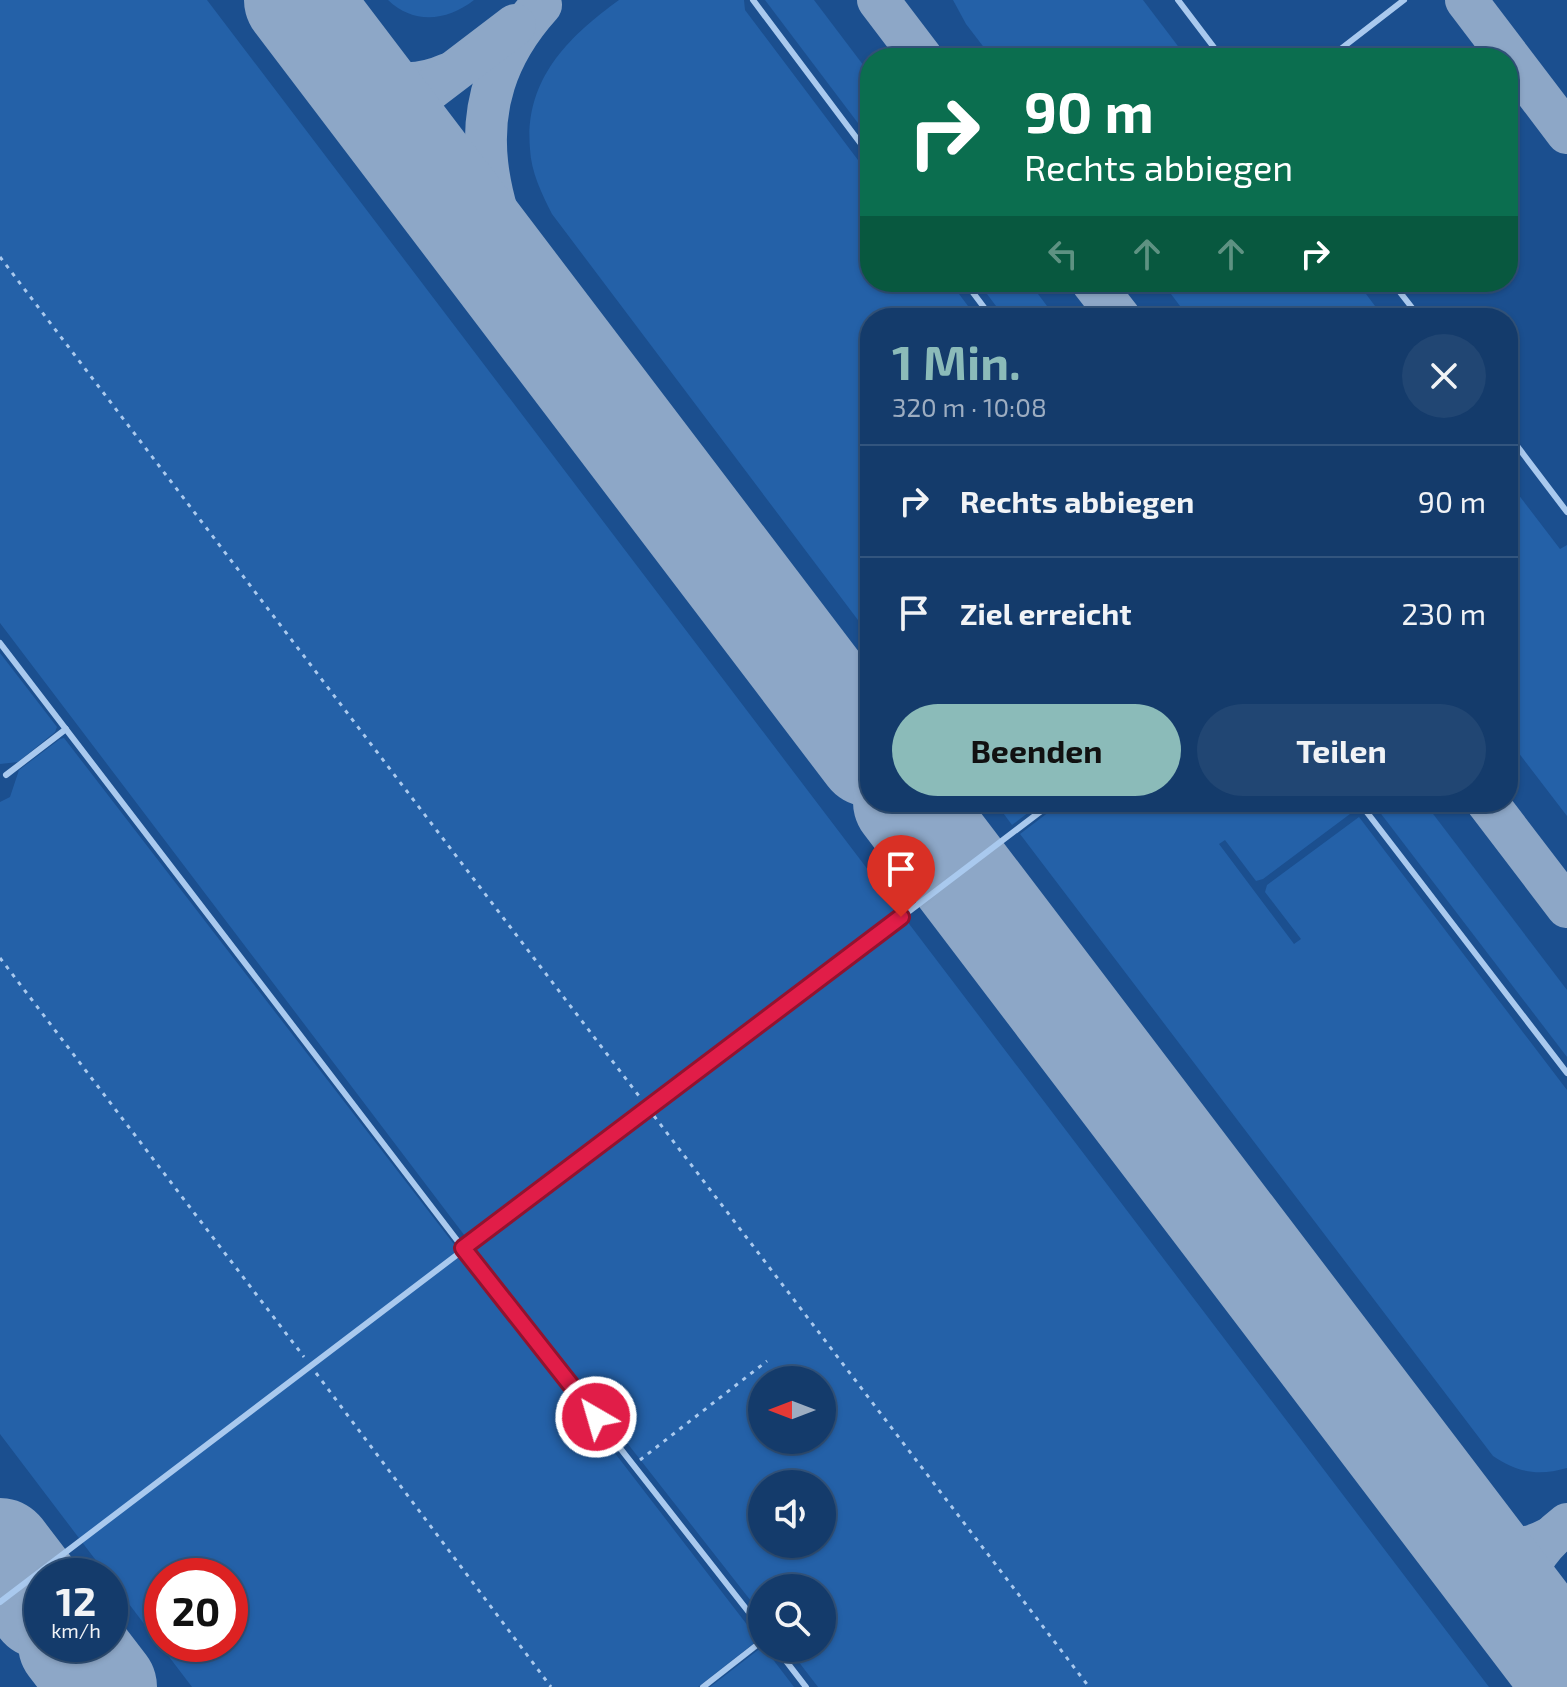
<!DOCTYPE html>
<html lang="de">
<meta charset="utf-8">
<style>
:root{--surface:#143b6b;--page:#214673;--text:#f1f3f6;--muted:#9dadc1;--line:#33557e;--accent:#8bbbb9}
body{margin:0;font-family:"Exo 2",sans-serif;background:var(--page);color:var(--text);height:100vh;display:flex;flex-direction:column;font-size:30px;white-space:nowrap}
*{box-sizing:border-box;margin:0}
p{font-size:26px;color:var(--muted)}
.icon{flex:none;width:44px;height:44px;fill:none;stroke:currentColor;stroke-width:2;stroke-linecap:round;stroke-linejoin:round}
.map{position:relative;flex:1;overflow:hidden}
.sheet{position:absolute;left:860px;top:308px;width:658px;height:504px;display:flex;flex-direction:column;background:var(--surface);border-radius:32px;box-shadow:0 2px 6px #0004,0 0 0 2px var(--line)}
.sheet>*{flex:none}
.guide{position:absolute;left:860px;top:48px;width:658px;height:244px;border-radius:32px;box-shadow:0 2px 6px #0004,0 0 0 2px var(--line);background:#0b6e4f;color:#fff;overflow:hidden}
.needle{width:52px;rotate:270deg}
.buttons{position:absolute;left:748px;top:1366px;display:grid;gap:16px}
.buttons a{display:grid;place-items:center;width:88px;height:88px;border-radius:50%;background:var(--surface);box-shadow:0 2px 6px #0004,0 0 0 2px var(--line);font-size:40px}
.speed{position:absolute;left:24px;top:1558px;display:flex;gap:16px;font-size:40px;font-weight:700;text-align:center}
.speed>*{display:grid;place-content:center;width:104px;height:104px;border-radius:50%;background:var(--surface);box-shadow:0 2px 6px #0004,0 0 0 2px var(--line);line-height:1}
.speed small{font-size:20px;font-weight:400}
.speed .limit{border:12px solid #d22;background:#fff;color:#111}
.pin{position:absolute;display:grid;place-items:center;width:68px;height:68px;color:#fff;margin:-82px -34px;border-radius:50% 50% 50% 0;rotate:-45deg;box-shadow:0 0 8px #0007}
.pin .icon{rotate:45deg}
.me{position:absolute;width:88px;margin:-44px;rotate:322deg;stroke-linejoin:round;filter:drop-shadow(0 0 6px #0008)}
.turn{display:flex;align-items:center;gap:28px;height:168px;padding:0 32px;font-size:36px}
.turn .icon{width:104px;height:104px;stroke-width:2.5}
.turn b{display:block;font-size:56px;line-height:68px}
.lanes{display:flex;align-items:center;height:76px;padding:0 32px;background:#0003;justify-content:center;gap:40px;direction:ltr}
.lanes .off{opacity:.35}
.round{display:grid;place-items:center;flex:none;width:84px;height:84px;border-radius:42px;background:var(--page)}
.headline{display:flex;align-items:center;justify-content:space-between;height:136px;padding:0 32px}
h1{font-size:48px;font-weight:700;line-height:60px;color:var(--accent)}
.cta{display:flex;gap:16px;margin-top:auto;padding:16px 32px}
.cta a{flex:1;height:92px;border-radius:48px;background:var(--accent);color:#111;font-size:32px;font-weight:700;line-height:92px;text-align:center}
.cta a+a{background:var(--page);color:var(--text)}
ul{padding:0;list-style:none}
li{display:flex;align-items:center;gap:24px;height:112px;padding:0 32px;border-top:2px solid var(--line)}
li div{flex:1}
li b{display:block;font-size:30px}
li em{font-style:normal}
.map>svg:first-child{display:block}
</style>
<div class="map">
<svg width="1567" height="1687" viewBox="0 0 1567 1687">
<rect width="100%" height="100%" fill="#1b4f8f"/>
<g fill="#2461a8" fill-rule="evenodd">
<path d="M0,0H207L1489,1687H818L788,1648H822V1588H762V1615L468,1240L0,623ZM762,1380H822V1440H762ZM762,1484H822V1544H762Z"/>
<path d="M388,0H474C447,21 414,25 388,0Z"/>
<path d="M619,0H744L745,10L870,176V282H950L977,318H870V636L552,214C542,194 531,172 530,149C524,80 568,37 619,0Z"/>
<polygon points="765,0 814,0 870,74 870,139"/>
<polygon points="953,0 1143,0 1187,58 992,58 966,24"/>
<polygon points="978,282 1029,282 1056,318 1005,318"/>
<polygon points="1162,282 1357,282 1384,318 1189,318"/>
<polygon points="1508,481 1560,549 1567,545 1567,816 1508,739"/>
<polygon points="0,653 57,727 55,732 18,762 0,764"/>
<path d="M64,738L755,1635L753,1644L698,1687H192L0,1434V802L10,797L19,770L60,739ZM162,1576H230V1644H162Z"/>
<polygon points="995,802 1042,802 1012,825"/>
<path d="M1062,802H1347L1354,811L1263,879L1256,881L1225,840L1219,844L1294,944L1301,939L1265,892L1267,885L1359,817L1567,1090V1468C1539,1476 1518,1473 1493,1456L1020,834Z"/>
<polygon points="1372,802 1424,802 1567,990 1567,1057"/>
<polygon points="765,1649 794,1687 710,1687 758,1650"/>
</g>
<g fill="none" stroke-linecap="round" stroke-linejoin="round">
<g stroke="#8da7c7" stroke-width="42">
<polyline points="878,0 922,58"/>
<polyline points="1466,0 1567,133"/>
<path d="M541,5C447,109 490,217 546,327"/>
<path d="M339,55C371,83 408,92 448,74"/>
<polyline points="389,121 515,25"/>
<polyline points="1092,282 1120,318"/>
<polyline points="1487,802 1567,907"/>
<path d="M1453,1522C1484,1549 1511,1559 1550,1538"/>
<path d="M1537,1632C1514,1585 1527,1555 1567,1524"/>
</g>
<g stroke="#8da7c7" stroke-width="106">
<polyline points="297,0 870,754"/>
<polyline points="906,802 1567,1671"/>
<polyline points="0,1551 42,1606"/>
<polyline points="71,1644 104,1687"/>
</g>
<g stroke="#a9c9ee" stroke-width="3" stroke-dasharray="4 6" stroke-linecap="butt">
<polyline points="0,257 642,1100"/>
<polyline points="0,958 304,1357"/>
<polyline points="654,1116 1089,1687"/>
<polyline points="316,1373 551,1687"/>
<polyline points="640,1460 767,1361"/>
</g>
<g stroke="#a9c9ee" stroke-width="6">
<polyline points="753,0 870,156"/>
<polyline points="1178,0 1222,58"/>
<polyline points="1329,58 1404,0"/>
<polyline points="965,282 992,318"/>
<polyline points="1392,282 1420,318"/>
<polyline points="1508,434 1567,512"/>
<polyline points="0,643 463,1248 762,1629"/>
<polyline points="6,775 66,729"/>
<polyline points="1359,802 1567,1073"/>
<polyline points="0,1602 1053,802"/>
<polyline points="776,1648 806,1687"/>
<polyline points="703,1687 762,1641"/>
</g>
</g>
<g fill="none" stroke-linecap="round" stroke-linejoin="round">
<defs>
<polyline id="route" points="596,1417 463,1248 901,917"/>
</defs>
<use href="#route" stroke="#92132f" stroke-width="20"/>
<use href="#route" stroke="#e11d48" stroke-width="14"/>
</g>
</svg>
<div class="buttons">
<a><svg class="needle" viewBox="-14 -14 28 28"><path d="M0-13l5 13h-10z" fill="#e53935"/><path d="M0 13l5-13h-10z" fill="#9dadc1"/></svg></a>
<a><svg class="icon" aria-label="sound" viewBox="0 0 24 24"><path d="M4 9h4l5-4v14l-5-4H4zM17 9q2 3 0 6"/></svg></a>
<a><svg class="icon" aria-label="search" viewBox="0 0 24 24"><circle cx="10" cy="10" r="6"/><path d="M15 15l6 6"/></svg></a>
</div>
<div class="speed"><div>12<small>km/h</small></div><div class="limit">20</div></div>
<div class="pin" style="left:901px;top:917px;background:#d93025"><svg class="icon" aria-label="arrive" viewBox="0 0 24 24"><path d="M6 21V4h12l-3 4 3 4H6"/></svg></div>
<svg class="me" style="left:596px;top:1417px" viewBox="-20 -20 40 40"><circle r="17" fill="#e11d48" stroke="#fff" stroke-width="3"/><path d="M0-11L8 9 0 5-8 9z" fill="#fff"/></svg>
<div class="guide">
<div class="turn"><svg class="icon" aria-label="right" viewBox="0 0 24 24"><path d="M7 20v-9h11M14 6l5 5-5 5"/></svg><div><b>90 m</b>Rechts abbiegen</div></div>
<div class="lanes"><svg class="icon off" aria-label="left" viewBox="0 0 24 24"><path d="M17 20v-9H6M10 6l-5 5 5 5"/></svg><svg class="icon off" aria-label="ahead" viewBox="0 0 24 24"><path d="M12 20V5M6 11l6-6 6 6"/></svg><svg class="icon off" aria-label="ahead" viewBox="0 0 24 24"><path d="M12 20V5M6 11l6-6 6 6"/></svg><svg class="icon" aria-label="right" viewBox="0 0 24 24"><path d="M7 20v-9h11M14 6l5 5-5 5"/></svg></div>
</div>
<section class="sheet">
<div class="headline"><div><h1>1 Min.</h1><p>320 m · 10:08</p></div><a class="round"><svg class="icon" aria-label="close" viewBox="0 0 24 24"><path d="M6 6l12 12M18 6L6 18"/></svg></a></div>
<ul>
<li><svg class="icon" aria-label="right" viewBox="0 0 24 24"><path d="M7 20v-9h11M14 6l5 5-5 5"/></svg><div><b>Rechts abbiegen</b></div><em>90 m</em></li>
<li><svg class="icon" aria-label="arrive" viewBox="0 0 24 24"><path d="M6 21V4h12l-3 4 3 4H6"/></svg><div><b>Ziel erreicht</b></div><em>230 m</em></li>
</ul>
<div class="cta"><a>Beenden</a><a>Teilen</a></div>
</section>
</div>
